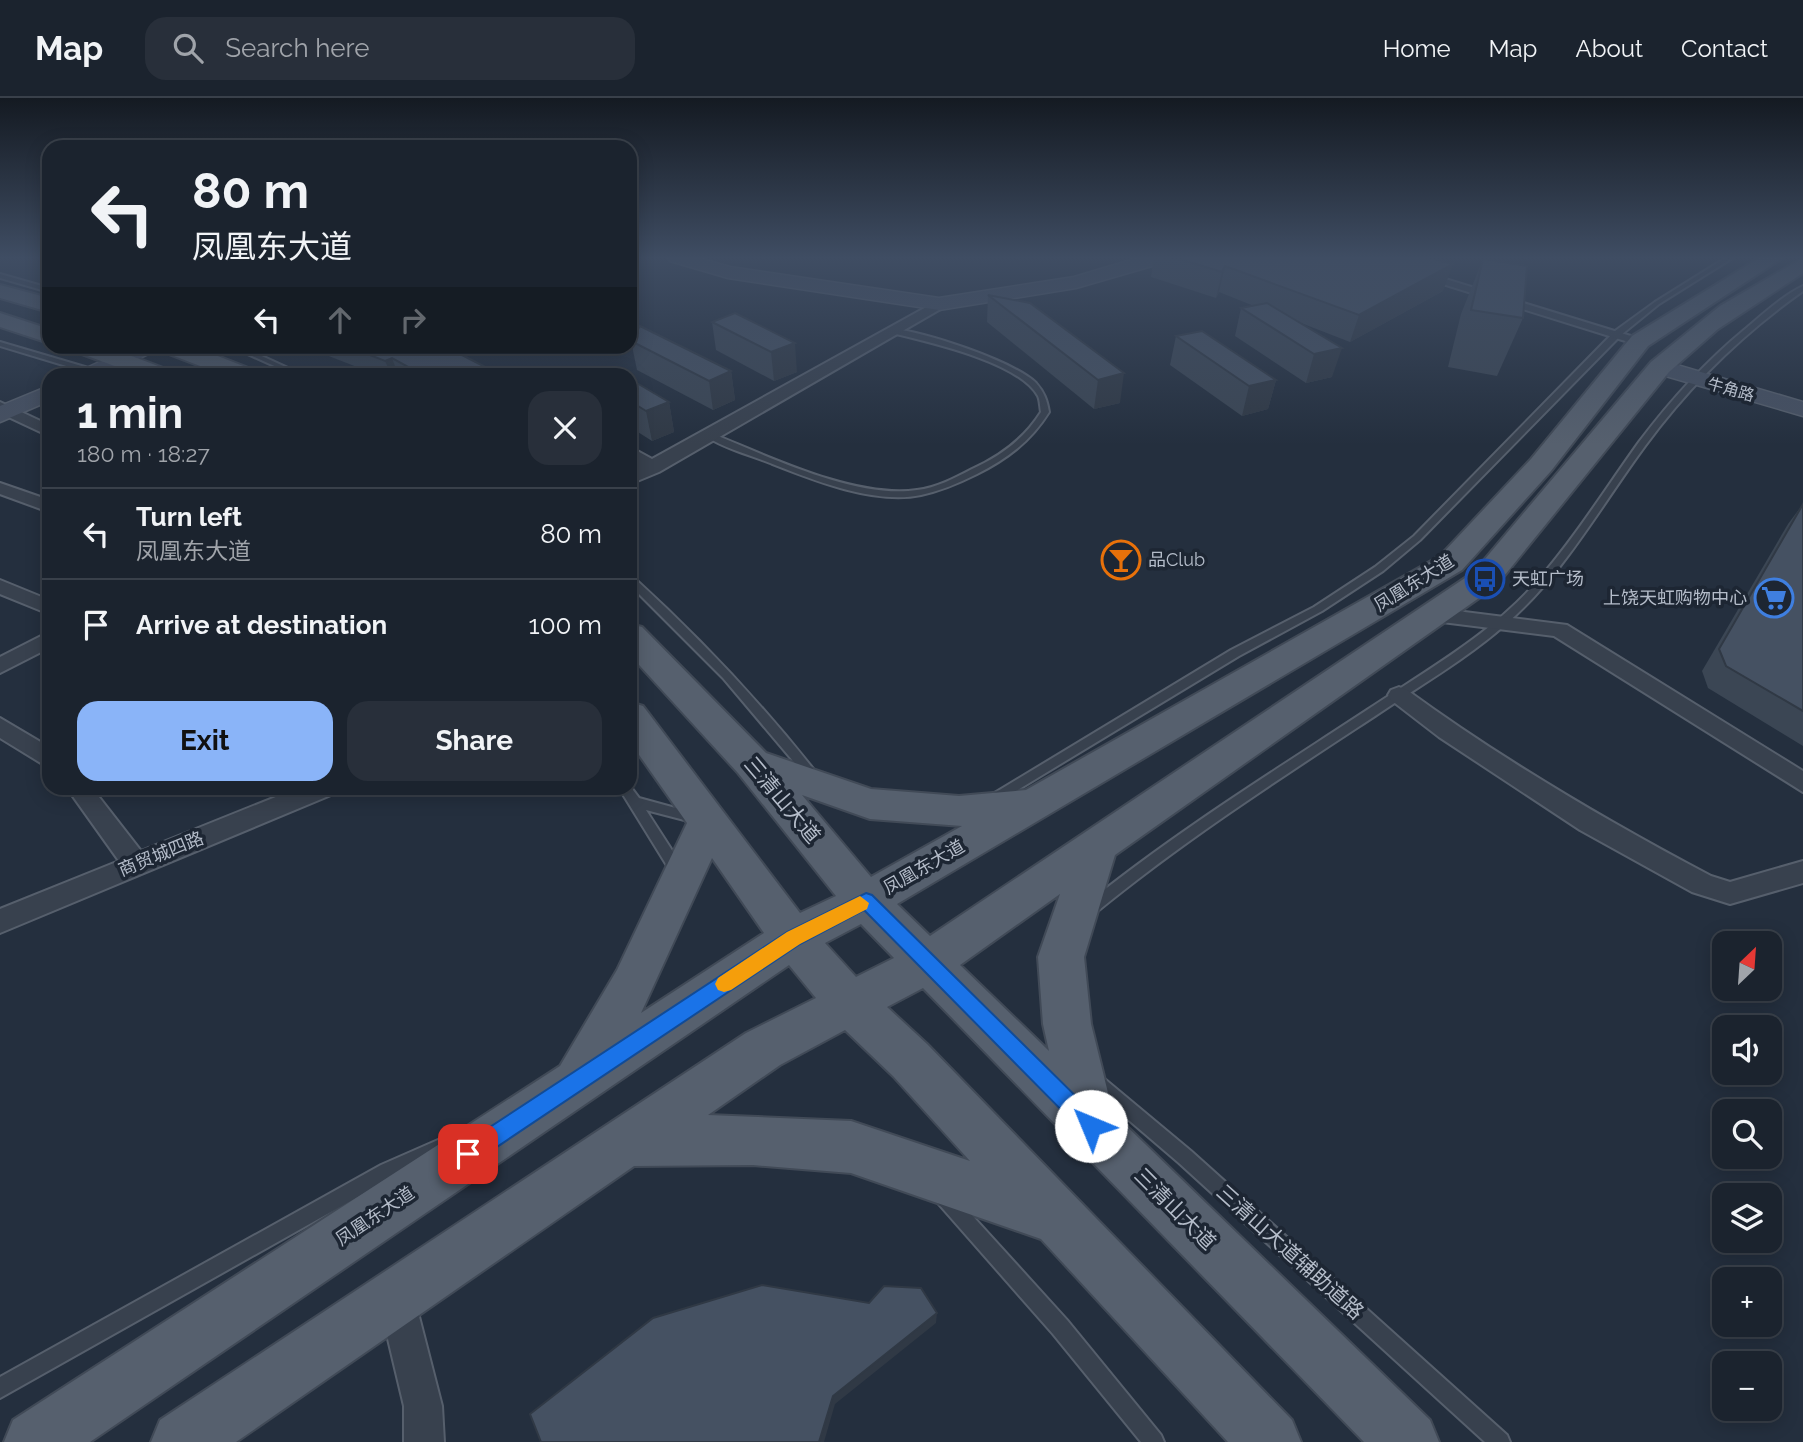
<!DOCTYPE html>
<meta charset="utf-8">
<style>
:root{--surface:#1b232e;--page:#282f3a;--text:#f1f3f6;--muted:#a0a4aa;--line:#39404a;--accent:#8ab4f8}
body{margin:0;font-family:Raleway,"Noto Sans SC",sans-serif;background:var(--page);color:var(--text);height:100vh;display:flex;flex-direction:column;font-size:26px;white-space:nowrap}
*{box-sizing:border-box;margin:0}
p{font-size:23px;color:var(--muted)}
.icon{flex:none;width:38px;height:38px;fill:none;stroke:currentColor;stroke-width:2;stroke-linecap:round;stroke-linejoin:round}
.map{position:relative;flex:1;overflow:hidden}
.side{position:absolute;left:42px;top:270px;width:595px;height:427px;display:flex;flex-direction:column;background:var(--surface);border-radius:21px;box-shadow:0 4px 18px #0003,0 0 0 2px var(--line)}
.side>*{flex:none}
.guide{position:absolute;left:42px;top:42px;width:595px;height:214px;border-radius:21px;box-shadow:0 4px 18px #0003,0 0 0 2px var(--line);background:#1b232e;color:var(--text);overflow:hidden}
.needle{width:46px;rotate:25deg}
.tools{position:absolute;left:1712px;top:833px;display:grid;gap:14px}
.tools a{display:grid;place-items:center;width:70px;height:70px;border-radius:14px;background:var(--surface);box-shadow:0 4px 18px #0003,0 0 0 2px var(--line);font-size:35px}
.pin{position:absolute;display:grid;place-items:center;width:60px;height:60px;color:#fff;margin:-30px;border-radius:14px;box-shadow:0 4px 10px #0006}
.me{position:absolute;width:77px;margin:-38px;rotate:315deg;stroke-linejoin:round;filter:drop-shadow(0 0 5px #0008)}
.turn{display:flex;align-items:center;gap:24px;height:147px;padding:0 35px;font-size:32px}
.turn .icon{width:91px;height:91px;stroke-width:2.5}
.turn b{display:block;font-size:49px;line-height:60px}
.lanes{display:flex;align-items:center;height:66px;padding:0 35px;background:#0003;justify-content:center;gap:35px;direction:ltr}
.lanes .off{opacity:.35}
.round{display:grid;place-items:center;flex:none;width:74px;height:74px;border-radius:21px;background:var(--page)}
.headline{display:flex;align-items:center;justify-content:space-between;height:119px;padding:0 35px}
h1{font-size:42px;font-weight:700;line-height:52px}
.primary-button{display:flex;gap:14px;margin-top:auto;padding:14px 35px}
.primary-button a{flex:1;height:80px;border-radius:21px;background:var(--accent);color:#111;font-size:28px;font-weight:700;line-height:80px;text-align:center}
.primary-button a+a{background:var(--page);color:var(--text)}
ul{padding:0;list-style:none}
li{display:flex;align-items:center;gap:21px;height:91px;padding:0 35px;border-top:2px solid var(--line)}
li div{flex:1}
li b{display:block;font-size:26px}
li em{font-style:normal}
header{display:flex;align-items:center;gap:42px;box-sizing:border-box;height:98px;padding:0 35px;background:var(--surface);border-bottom:2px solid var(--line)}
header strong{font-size:33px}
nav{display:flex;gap:38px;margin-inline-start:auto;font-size:24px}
.search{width:490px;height:63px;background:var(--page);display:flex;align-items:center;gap:18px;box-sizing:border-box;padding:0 24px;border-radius:21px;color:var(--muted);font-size:26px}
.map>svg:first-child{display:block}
</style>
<header>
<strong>Map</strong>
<div class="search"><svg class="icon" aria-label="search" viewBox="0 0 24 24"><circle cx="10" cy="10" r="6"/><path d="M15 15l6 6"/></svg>Search here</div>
<nav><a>Home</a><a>Map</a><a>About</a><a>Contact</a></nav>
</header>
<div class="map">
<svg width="1803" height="1344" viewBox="0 0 1803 1344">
<rect width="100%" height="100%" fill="#242f3e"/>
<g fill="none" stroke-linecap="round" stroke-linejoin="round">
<defs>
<g id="lane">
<polygon points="1727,159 1734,159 1659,206 1621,237 1420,442 1383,473 1322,513 1239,558 996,705 988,705 986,702 988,699 1231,552 1314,509 1375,469 1414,438 1615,233 1655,204"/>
<polygon points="0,176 49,190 49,194 0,180"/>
<path d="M1803,188V193C1742,236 1689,288 1645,348C1600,409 1563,477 1505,527C1465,562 1419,588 1375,618C1279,681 1183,743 1094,816L1089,818L1084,816L1082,812L1084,808C1174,735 1271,675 1367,612C1427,572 1492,536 1539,481C1576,438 1606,390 1639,344C1670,303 1704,265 1744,232C1762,217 1782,198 1803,188Z"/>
<path d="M892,231C921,232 1015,264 1036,285C1044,294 1047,302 1049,314C1031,343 1007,361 977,376C959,385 940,393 921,397C875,407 813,382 770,365C750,357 723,350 706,338L713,336C770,359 856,401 917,392C936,390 955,380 972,371C1001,358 1024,341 1041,314C1040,309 1040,302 1038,298C1019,264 929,244 892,235Z"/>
<polygon points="0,244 102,274 103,276 93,276 0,248"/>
<polygon points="230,248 240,248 301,276 292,276"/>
<path d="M630,479L634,480C701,541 762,606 818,677L820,680L818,683H810L723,580L630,487Z"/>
<polygon points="630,688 639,700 701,717 702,720 701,723 696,725 646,712 684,771 686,775 684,779 679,780 674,779 619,690 630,690"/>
<polygon points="1095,976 1101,978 1191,1053 1507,1337 1510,1344 1485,1344 1179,1065 1089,988 1087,983 1089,978"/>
<polygon points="438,1042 444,1044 446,1050 444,1056 393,1079 0,1300 0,1279 381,1067"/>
<polygon points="943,1089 949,1092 1067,1222 1161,1337 1164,1344 1141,1344 1053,1236 937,1104 934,1098 937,1092"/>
</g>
<g id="street">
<polygon points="1356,159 1374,159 1647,243 1645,246 1635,246"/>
<polygon points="939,202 946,206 944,209 659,374 630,386 630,374 639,368 630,362 630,349 652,361"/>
<polygon points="0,304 49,327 49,338 0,315"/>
<polygon points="0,385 49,402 49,414 0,396"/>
<polygon points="0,482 49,502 49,516 0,496"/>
<polygon points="1433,510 1567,527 1803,673 1803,694 1554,538 1426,522 1423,517 1426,512"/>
<polygon points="49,534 49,550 0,575 0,559"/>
<path d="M1399,589L1407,592C1503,662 1605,722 1711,778L1730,784L1803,763V785L1730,806L1692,794L1580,732L1439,639L1391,602L1388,597L1391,592Z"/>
<polygon points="0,620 49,649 49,670 0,640"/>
<polygon points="67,690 92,690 141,753 298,690 334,690 331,697 0,835 0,811 119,763"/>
<polygon points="396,1181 409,1186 414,1199 442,1308 444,1344 404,1344 404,1308 378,1199 383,1186"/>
</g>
<g id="secondary">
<polygon points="667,159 695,159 730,169 939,200 1074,179 1141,159 1163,159 1152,168 1076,190 939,212 728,180 670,163"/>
<polygon points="135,248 164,248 109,276 81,276 84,271"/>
<polygon points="1660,262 1803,304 1803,318 1652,274 1649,269"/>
<polygon points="49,288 49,303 0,324 0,308"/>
</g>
<g id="primary">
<path d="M1761,159H1784L1648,248L1551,373L1462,472L897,806L930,838L1474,474L1651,264L1720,208L1803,160V175L1718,231L1669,274L1496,488L1115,757L1084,859L1091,926L1113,1015L1430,1322L1439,1344H1364L923,890L887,909L927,946L1292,1322L1301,1344H1228L1041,1141L851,1075L753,1067L634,1068L236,1344H151L160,1322L746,935L816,900L789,867L90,1344H4L13,1322L560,968L617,872L687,725L630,644V604L643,608L800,815L836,798L738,675L630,557V526L642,529L766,655L871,691L959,698L1026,692L1440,458L1531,361L1632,238ZM802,697L870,721L962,728L871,779ZM712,760L764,835L641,915ZM1060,796L1038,859L1043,926L1049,953L960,867ZM861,826L894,860L856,879L825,845ZM845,932L893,978L970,1063L851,1023L708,1017L780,967Z"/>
<polygon points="0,187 49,200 49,214 0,200"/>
<polygon points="0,215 49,231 49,245 0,229"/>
<polygon points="71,248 105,248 166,271 169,276 136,276 74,253"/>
<polygon points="158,248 192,248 251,271 254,276 221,276 161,253"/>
</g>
</defs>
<use href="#lane" stroke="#565f6c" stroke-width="4"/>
<use href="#street" stroke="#565f6c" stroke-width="4"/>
<use href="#secondary" stroke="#565f6c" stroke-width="3"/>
<use href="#primary" stroke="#414a57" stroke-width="4"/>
<use href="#lane" fill="#38414e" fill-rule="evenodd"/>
<use href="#street" fill="#38414e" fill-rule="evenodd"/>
<use href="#secondary" fill="#465061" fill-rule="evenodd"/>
<use href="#primary" fill="#56606e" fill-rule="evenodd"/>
</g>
<g fill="#3b4654">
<polygon points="1154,159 1425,159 1443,193 1350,244 1301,225 1332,279 1306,285 1235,238 1241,210 1254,208 1219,194 1216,200 1151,179"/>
<polygon points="1483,161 1523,220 1497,278 1448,269 1461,216"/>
<polygon points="988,197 1030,205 1120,305 1094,311 987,224"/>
<polygon points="735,215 797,274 774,283 716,252 712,224"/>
<polygon points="1176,238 1276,282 1268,311 1242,318 1170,267"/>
<polygon points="631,243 731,273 735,302 713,312 637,272"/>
<polygon points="303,248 438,248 499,276 375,276"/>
<polygon points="630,281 669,304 674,334 652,343 630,329"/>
<polygon points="1803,406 1803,648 1708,590 1702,573 1788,426"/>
</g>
<g fill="#303945">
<polygon points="1453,166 1443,193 1350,244 1359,217"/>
<polygon points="1225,168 1219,194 1216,200 1222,174"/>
<polygon points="795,245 797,274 774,283 771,254"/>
<polygon points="1342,250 1332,279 1306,285 1314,256"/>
<polygon points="392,260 398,276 391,276 385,263"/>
<polygon points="731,273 735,302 713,312 709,283"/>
<polygon points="1124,275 1120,305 1094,311 1098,282"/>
<polygon points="1276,282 1268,311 1242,318 1249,288"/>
<polygon points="669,304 674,334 652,343 646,313"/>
<polygon points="937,1215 936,1225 835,1306 824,1344 819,1344 833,1298"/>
</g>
<g fill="#455162" stroke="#303945" stroke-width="2">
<polygon points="1173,159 1425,159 1453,166 1359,217 1225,168 1222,174"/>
<polygon points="1483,161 1527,168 1523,220 1471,212"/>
<polygon points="988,197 1030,205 1124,275 1098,282"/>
<polygon points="1267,205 1342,250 1314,256 1241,210"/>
<polygon points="735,215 795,245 771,254 712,224"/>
<polygon points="640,228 731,273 709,283 631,243"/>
<polygon points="1202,233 1276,282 1249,288 1176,238"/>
<polygon points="347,248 438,248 460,256 499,276 421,276 392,260 385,263"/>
<polygon points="612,270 622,276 596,276"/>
<polygon points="630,281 669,304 646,313 630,303"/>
<polygon points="1803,406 1803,613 1726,568 1719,551"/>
<polygon points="762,1187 869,1205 884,1188 921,1190 937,1215 833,1298 819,1344 541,1344 530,1316 653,1220"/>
</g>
<linearGradient id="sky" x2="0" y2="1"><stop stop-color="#141a22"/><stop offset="0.46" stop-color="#3f4d63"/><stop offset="1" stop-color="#3f4d63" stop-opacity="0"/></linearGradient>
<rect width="1803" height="347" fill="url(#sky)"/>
<polygon fill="#1a73e8" stroke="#114b97" stroke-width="2" points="866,795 872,797 1099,1021 1102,1028 1099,1035 1091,1038 1084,1035 864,812 800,846 476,1063 468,1066 461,1063 458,1056 461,1048 787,834"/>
<polygon fill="#f59e0b" points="860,798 869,805 867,811 800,846 731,892 724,894 718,892 715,886 718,880 787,834"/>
<defs>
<symbol id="bar-ring" viewBox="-11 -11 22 22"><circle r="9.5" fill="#1d2633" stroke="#e8710a" stroke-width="1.5"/><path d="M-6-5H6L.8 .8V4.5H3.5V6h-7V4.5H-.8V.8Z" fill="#e8710a"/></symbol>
<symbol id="bus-ring" viewBox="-11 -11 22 22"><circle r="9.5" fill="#1d2633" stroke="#1a4fb4" stroke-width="1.5"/><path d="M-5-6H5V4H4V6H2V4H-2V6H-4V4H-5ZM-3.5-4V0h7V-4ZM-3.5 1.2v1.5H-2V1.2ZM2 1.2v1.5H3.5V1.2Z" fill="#1a4fb4"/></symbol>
<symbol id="supermarket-ring" viewBox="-11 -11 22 22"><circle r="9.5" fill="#1d2633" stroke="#3f7fe0" stroke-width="1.5"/><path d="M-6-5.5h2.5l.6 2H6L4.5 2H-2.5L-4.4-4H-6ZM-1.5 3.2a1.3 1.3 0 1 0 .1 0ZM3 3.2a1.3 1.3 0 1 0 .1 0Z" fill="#3f7fe0"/></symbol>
</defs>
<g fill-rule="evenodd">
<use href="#bar-ring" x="1099" y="440" width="44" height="44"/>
<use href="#bus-ring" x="1463" y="459" width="44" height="44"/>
<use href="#supermarket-ring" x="1752" y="478" width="44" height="44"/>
</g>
<g text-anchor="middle" stroke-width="7" stroke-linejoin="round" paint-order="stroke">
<g font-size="16" fill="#b4bcc9" stroke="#1d2633">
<text transform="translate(1731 291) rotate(16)" y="6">牛角路</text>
</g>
<g font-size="18" fill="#b4bcc9" stroke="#1d2633" text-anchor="start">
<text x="1148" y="468">品Club</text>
<text x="1512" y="487">天虹广场</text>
<text x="1747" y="506" text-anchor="end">上饶天虹购物中心</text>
</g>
<g font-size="18" fill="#b4bcc9" stroke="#1d2633">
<text transform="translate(1414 485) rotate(-32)" y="6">凤凰东大道</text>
<text transform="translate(161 756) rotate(-22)" y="6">商贸城四路</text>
<text transform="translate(924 769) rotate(-30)" y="6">凤凰东大道</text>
<text transform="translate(375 1118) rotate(-34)" y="6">凤凰东大道</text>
</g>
<g font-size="21" fill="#b4bcc9" stroke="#1d2633">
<text transform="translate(782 702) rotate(50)" y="7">三清山大道</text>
<text transform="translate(1175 1111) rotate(45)" y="7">三清山大道</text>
<text transform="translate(1290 1154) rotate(42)" y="7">三清山大道辅助道路</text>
</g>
</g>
</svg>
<div class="tools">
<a><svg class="needle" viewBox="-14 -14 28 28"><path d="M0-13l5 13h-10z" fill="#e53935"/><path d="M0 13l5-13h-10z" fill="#a0a4aa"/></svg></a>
<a><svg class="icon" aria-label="sound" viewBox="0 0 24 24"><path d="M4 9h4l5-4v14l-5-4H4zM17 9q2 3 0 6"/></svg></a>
<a><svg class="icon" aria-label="search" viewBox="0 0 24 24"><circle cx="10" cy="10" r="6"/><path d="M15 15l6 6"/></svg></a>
<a><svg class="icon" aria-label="layers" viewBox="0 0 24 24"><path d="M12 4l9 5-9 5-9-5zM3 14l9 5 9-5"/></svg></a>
<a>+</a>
<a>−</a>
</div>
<div class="pin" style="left:468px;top:1056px;background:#d93025"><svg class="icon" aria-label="arrive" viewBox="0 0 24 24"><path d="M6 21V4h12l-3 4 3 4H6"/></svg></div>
<svg class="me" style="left:1091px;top:1028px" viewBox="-20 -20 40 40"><circle r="19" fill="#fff"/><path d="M0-13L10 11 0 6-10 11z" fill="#1a73e8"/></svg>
<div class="guide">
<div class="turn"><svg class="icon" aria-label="left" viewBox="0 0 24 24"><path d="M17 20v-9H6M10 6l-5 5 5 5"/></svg><div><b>80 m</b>凤凰东大道</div></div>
<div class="lanes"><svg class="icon" aria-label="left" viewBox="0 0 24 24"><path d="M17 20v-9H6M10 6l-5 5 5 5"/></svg><svg class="icon off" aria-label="ahead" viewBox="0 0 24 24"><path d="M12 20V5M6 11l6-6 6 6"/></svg><svg class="icon off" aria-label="right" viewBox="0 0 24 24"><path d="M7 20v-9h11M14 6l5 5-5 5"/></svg></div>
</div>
<section class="side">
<div class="headline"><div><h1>1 min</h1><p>180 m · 18:27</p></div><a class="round"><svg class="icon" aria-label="close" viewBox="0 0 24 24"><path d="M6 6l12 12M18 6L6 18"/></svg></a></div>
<ul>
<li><svg class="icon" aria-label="left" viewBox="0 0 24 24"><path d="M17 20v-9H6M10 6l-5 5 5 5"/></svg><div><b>Turn left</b><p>凤凰东大道</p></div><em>80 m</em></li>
<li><svg class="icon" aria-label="arrive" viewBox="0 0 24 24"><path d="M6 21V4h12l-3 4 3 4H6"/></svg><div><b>Arrive at destination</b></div><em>100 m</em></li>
</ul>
<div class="primary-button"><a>Exit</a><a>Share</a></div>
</section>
</div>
